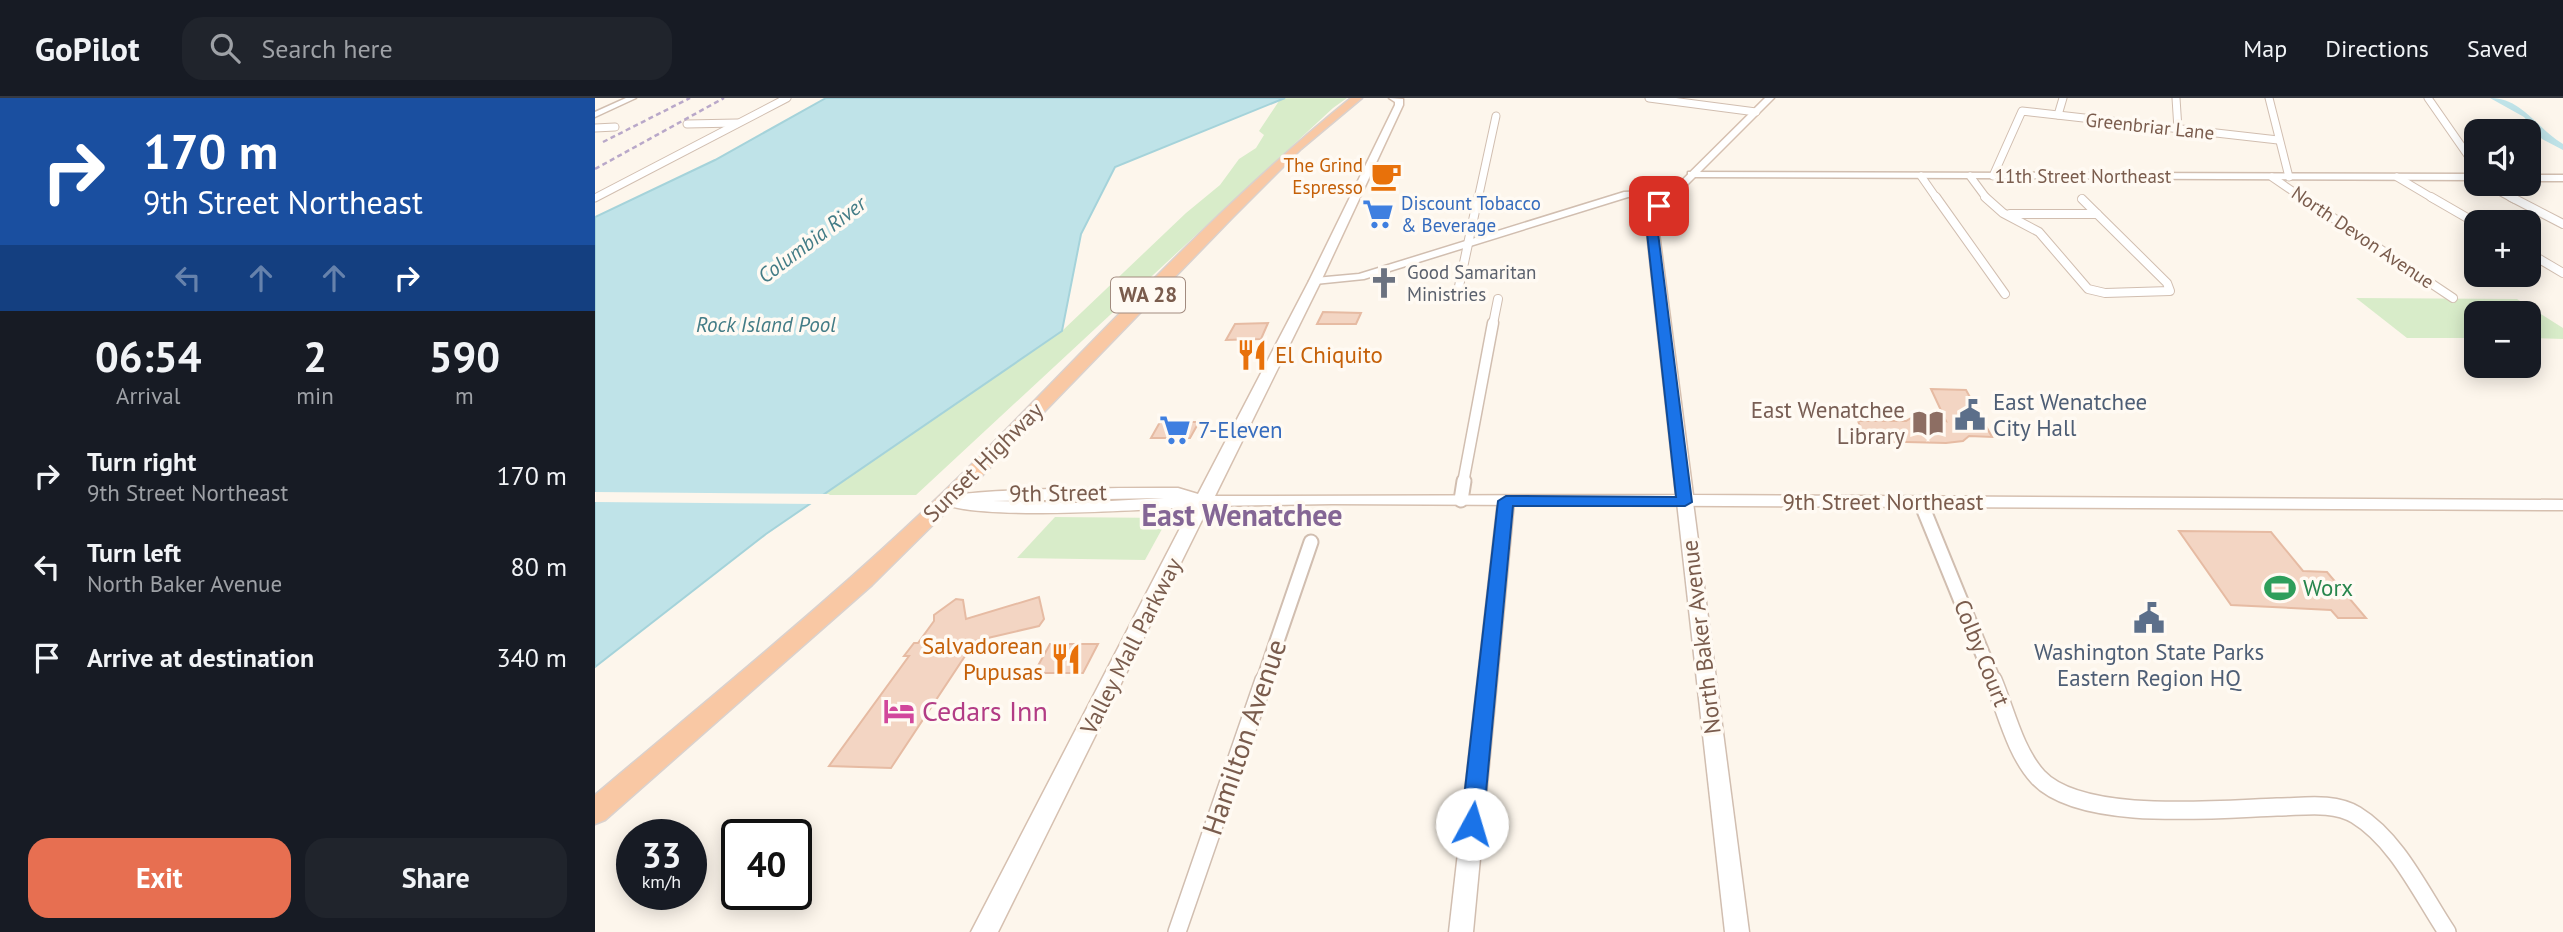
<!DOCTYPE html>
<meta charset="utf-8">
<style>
:root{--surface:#171b24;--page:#20242c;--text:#f1f3f6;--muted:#9ea1a6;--line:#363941;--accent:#e76f51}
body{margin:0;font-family:"PT Sans",sans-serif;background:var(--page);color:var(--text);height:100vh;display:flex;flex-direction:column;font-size:26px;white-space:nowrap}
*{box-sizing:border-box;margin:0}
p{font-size:23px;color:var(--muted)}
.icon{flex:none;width:38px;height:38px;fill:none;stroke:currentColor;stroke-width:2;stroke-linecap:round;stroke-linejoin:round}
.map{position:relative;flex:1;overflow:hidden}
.panel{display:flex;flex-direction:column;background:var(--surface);width:595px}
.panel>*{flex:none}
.guide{background:#1a4fa0;color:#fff;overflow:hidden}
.buttons{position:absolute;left:1869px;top:21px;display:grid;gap:14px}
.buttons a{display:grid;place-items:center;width:77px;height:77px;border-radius:14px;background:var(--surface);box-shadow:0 4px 18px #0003;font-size:35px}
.speed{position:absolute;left:21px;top:721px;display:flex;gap:14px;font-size:35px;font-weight:700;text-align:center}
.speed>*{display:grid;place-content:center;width:91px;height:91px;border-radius:50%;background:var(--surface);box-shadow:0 4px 18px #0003;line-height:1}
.speed small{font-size:18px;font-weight:400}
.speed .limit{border:4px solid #111;border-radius:10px;background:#fff;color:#111}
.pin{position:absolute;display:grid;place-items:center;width:60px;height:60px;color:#fff;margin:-30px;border-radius:14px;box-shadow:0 4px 10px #0006}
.me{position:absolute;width:77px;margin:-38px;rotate:6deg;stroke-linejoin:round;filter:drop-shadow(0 0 5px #0008)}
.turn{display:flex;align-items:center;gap:24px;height:147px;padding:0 28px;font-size:32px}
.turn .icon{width:91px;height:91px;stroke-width:2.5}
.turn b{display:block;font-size:49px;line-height:60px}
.lanes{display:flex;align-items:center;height:66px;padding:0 28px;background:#0003;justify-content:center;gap:35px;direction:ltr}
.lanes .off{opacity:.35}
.eta{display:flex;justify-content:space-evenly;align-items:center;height:119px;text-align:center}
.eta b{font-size:42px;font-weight:800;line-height:49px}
.action{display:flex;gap:14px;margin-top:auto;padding:14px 28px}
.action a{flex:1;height:80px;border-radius:21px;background:var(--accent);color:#fff;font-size:28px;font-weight:800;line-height:80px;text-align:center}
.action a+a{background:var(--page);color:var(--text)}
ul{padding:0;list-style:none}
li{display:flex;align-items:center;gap:21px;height:91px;padding:0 28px}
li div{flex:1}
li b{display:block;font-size:26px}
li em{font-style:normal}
header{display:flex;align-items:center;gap:42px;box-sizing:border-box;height:98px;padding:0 35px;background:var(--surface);border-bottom:2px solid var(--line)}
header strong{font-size:33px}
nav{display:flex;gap:38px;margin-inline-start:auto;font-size:24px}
.search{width:490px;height:63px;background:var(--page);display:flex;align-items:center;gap:18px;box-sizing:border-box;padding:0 24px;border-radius:21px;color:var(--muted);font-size:26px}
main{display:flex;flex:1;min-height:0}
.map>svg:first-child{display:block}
</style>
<header>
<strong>GoPilot</strong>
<div class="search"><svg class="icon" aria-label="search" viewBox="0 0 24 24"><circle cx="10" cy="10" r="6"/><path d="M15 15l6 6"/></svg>Search here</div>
<nav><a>Map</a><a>Directions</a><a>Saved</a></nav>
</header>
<main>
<section class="panel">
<div class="guide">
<div class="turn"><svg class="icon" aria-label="right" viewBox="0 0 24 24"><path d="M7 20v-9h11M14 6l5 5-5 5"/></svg><div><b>170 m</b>9th Street Northeast</div></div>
<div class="lanes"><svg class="icon off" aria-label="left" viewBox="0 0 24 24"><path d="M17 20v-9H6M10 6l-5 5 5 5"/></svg><svg class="icon off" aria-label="ahead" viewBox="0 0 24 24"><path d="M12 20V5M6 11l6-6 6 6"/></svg><svg class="icon off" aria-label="ahead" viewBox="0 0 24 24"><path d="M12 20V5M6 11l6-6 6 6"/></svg><svg class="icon" aria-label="right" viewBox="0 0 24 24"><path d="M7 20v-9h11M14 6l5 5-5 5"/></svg></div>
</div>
<div class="eta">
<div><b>06:54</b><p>Arrival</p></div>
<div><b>2</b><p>min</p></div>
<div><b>590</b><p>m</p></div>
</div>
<ul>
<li><svg class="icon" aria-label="right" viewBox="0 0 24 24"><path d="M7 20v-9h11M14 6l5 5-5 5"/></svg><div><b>Turn right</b><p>9th Street Northeast</p></div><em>170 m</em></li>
<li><svg class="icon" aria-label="left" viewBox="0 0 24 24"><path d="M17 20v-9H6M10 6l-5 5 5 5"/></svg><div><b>Turn left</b><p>North Baker Avenue</p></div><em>80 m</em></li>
<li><svg class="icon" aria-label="arrive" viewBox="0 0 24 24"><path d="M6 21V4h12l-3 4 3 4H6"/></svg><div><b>Arrive at destination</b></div><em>340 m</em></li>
</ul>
<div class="action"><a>Exit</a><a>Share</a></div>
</section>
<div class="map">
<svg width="1968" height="834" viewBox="0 0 1968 834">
<rect width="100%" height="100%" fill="#fdf6ec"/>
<g fill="#d8ecc9">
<polygon points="690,0 752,0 738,10 321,397 227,397 467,233 591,115 625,87 644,61 661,50 669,37 664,33 684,3"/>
<polygon points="1761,200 1922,201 1968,230 1968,241 1934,240 1934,215 1881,215 1881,240 1812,240"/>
<polygon points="460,419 573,420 550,462 422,460"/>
</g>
<polygon fill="#bfe3e8" stroke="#a5d3da" stroke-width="2" points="231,0 690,0 520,69 486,136 467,233 171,436 0,569 0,119 120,62"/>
<polygon fill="#fdf6ec" points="0,394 235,396 220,406 0,404"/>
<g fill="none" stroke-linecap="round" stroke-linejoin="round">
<path fill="#bfe3e8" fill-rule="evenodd" d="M1895,0C1928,0 1943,32 1968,46V52L1947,41L1929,19Z"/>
</g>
<g fill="#f3d5c3" stroke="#e6bba3" stroke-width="2">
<polygon points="728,214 766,215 761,226 722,226"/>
<polygon points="673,225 666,241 631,242 640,226"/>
<polygon points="1336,291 1371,292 1397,339 1374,338 1368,343 1351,345 1271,343 1263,323 1311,323 1326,314 1351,323"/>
<polygon points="565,324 604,324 595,340 556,340"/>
<polygon points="1584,433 1676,434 1708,473 1732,474 1771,520 1743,520 1736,512 1636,507"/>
<polygon points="444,499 449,521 444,528 380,543 296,670 234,668 314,558 309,558 319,545 323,545 339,523 339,517 361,501 368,502 371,521"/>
<polygon points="455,546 503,546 488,575 439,575"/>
</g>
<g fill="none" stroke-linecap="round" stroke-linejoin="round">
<defs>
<g id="minor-far4">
<polyline points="1054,0 1161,14"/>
<polyline points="1581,0 1583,31"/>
<polyline points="1674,0 1694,79"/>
<polyline points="1833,0 1881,69"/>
<polyline points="1463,17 1468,0"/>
<polyline points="92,26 142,25"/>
<polyline points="0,30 20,29"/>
<polyline points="1326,78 1342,101"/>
<polyline points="1375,78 1392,101"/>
<polyline points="1398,78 1427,13 1683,42"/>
<polyline points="1677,79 1709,101"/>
<polyline points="1802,79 1839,101"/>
<polyline points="1891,86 1919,101"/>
<polyline points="0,100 192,0"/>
<polyline points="883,101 901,18"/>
</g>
<g id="minor-far3">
<polyline points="1341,99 1410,196"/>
<polyline points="1390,99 1408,115 1444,134 1493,191 1510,195 1575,193 1572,185 1487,101"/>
<polyline points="1707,99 1858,200"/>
<polyline points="1836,99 1881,125"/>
<polyline points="1916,99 1968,126"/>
<polyline points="1415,116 1502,116"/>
<polyline points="1934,155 1968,175"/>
<polyline points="863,193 883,99"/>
<polyline points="898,226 903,201"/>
</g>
<polyline id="minor-far2" points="868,385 898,225"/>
<g id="minor-far1">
<polyline points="866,402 869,383"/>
<polyline points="1326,405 1399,584"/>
<polyline points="668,584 716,444"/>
</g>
<g id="minor">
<path d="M1398,582C1411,613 1420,654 1443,679C1486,725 1623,711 1682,709C1707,709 1738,703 1761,717C1802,742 1826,795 1852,834"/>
<polyline points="582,834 669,582"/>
</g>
<g id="tertiary">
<polygon points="31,0 41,0 0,19 0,14"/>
<polygon points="1093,74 1881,76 1881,82 1096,79 1093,78"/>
<rect x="1934" y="77" width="34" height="6"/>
<polygon points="1077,92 1080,93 1080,97 1033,99 769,181 720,186 714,183 720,180 764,176 1029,94"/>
<polygon points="911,398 919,403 878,834 854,834 903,403"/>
<polygon points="1090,399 1098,404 1154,834 1130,834 1082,404"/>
</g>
<path id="secondary" d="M794,0L808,1V7L726,183L620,398L1081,397L1052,135L1055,114L1170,0H1179L1065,114L1064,135L1098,397L1968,402V412L737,406L614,408L403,834H376L596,409C558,411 364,425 343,402C355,389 549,390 583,390L603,396L714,183L800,7V4ZM569,400L481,405L397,403Z"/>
<path id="trunk" d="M756,0H767L706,51L638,119L380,385L277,487L10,722L0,726V697C124,592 251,490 367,376C495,249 616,113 756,0Z"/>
</defs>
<use href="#minor-far4" stroke="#d1beb0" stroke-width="9"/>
<use href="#minor-far3" stroke="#d1beb0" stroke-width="10"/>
<use href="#minor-far2" stroke="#d1beb0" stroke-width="13"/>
<use href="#minor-far1" stroke="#d1beb0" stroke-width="17"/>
<use href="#minor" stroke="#d1beb0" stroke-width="20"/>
<use href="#tertiary" stroke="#d1beb0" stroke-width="3"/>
<use href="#secondary" stroke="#d6c0b0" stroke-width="3"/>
<use href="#trunk" stroke="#dad1cd" stroke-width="3"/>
<use href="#minor-far4" stroke="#fff" stroke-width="7"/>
<use href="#minor-far3" stroke="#fff" stroke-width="8"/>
<use href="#minor-far2" stroke="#fff" stroke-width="10"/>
<use href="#minor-far1" stroke="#fff" stroke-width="13"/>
<use href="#minor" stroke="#fff" stroke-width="17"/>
<use href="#tertiary" fill="#fff" fill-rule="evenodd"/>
<use href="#secondary" fill="#fff" fill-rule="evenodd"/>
<use href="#trunk" fill="#f9c8a4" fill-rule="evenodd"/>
<g stroke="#b9a8c9" stroke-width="2.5" stroke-dasharray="5 3.5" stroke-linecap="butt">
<polyline points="8,44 95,0"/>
<polyline points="0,71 129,0"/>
</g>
</g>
<polygon fill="#1a73e8" stroke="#114b97" stroke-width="2" points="1061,106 1069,108 1065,114 1063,135 1097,404 1090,408 918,408 888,726 885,733 877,735 870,733 866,726 903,403 911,398 1081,399 1052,135 1055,114"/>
<defs>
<symbol id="cafe-bare" viewBox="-9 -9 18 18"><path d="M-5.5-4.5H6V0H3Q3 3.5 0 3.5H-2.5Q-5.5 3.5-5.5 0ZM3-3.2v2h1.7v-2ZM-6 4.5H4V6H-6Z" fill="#e8710a" stroke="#fffaf3" stroke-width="2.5" paint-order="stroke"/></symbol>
<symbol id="supermarket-bare" viewBox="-9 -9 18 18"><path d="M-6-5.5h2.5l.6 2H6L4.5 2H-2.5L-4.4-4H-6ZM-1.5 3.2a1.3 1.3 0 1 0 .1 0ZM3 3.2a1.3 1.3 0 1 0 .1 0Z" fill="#3f7fe0" stroke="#fffaf3" stroke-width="2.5" paint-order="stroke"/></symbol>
<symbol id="church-bare" viewBox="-9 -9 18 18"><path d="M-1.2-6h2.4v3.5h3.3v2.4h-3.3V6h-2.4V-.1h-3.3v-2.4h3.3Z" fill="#6b7280" stroke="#fffaf3" stroke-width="2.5" paint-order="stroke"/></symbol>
<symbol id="restaurant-bare" viewBox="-9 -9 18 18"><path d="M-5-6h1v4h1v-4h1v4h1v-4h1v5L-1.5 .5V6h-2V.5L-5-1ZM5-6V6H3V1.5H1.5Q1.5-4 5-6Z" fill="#e8710a" stroke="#fffaf3" stroke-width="2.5" paint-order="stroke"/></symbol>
<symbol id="civic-bare" viewBox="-9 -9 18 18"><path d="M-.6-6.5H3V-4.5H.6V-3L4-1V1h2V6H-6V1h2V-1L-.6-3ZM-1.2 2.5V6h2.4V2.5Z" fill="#5c6f8a" stroke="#fffaf3" stroke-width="2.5" paint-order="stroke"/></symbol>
<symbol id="library-bare" viewBox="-9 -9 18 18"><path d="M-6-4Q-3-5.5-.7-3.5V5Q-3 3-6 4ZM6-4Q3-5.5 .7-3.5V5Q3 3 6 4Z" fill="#8d6e63" stroke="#fffaf3" stroke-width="2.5" paint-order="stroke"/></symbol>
<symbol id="stadium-bare" viewBox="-9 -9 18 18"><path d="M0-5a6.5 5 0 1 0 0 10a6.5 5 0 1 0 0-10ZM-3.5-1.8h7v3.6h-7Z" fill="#2e9e5b" stroke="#fffaf3" stroke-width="2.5" paint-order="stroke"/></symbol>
<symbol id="hotel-bare" viewBox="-9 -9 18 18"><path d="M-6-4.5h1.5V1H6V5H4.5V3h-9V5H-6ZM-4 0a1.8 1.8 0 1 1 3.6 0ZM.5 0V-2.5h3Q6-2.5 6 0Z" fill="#d1479c" stroke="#fffaf3" stroke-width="2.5" paint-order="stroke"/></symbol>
</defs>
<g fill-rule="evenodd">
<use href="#cafe-bare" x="769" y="56" width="44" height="44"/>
<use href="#supermarket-bare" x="761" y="94" width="44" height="44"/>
<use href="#church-bare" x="767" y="163" width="44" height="44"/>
<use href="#restaurant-bare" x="635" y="235" width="44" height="44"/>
<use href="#civic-bare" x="1353" y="295" width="44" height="44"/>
<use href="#library-bare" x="1311" y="303" width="44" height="44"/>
<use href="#supermarket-bare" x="558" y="310" width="44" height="44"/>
<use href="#stadium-bare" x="1663" y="468" width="44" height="44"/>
<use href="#civic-bare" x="1532" y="498" width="44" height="44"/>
<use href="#restaurant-bare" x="449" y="539" width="44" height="44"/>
<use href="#hotel-bare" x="282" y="591" width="44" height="44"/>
</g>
<g text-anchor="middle" stroke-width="7" stroke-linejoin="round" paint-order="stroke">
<g font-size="19" fill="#7a5c4d" stroke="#fffaf3">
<text transform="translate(1555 28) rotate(6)" y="7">Greenbriar Lane</text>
<text x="1488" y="85">11th Street Northeast</text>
<text transform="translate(1768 139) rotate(34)" y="7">North Devon Avenue</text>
</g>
<g font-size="19" fill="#c56008" stroke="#fffaf3" text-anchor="end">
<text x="768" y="74">The Grind<tspan x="768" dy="22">Espresso</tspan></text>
</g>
<g font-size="19" fill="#366cbe" stroke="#fffaf3" text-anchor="start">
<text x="806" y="112">Discount Tobacco<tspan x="806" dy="22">&amp; Beverage</tspan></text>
</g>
<g font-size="19" fill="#5b616d" stroke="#fffaf3" text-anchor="start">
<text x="812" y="181">Good Samaritan<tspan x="812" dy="22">Ministries</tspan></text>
</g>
<g font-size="21" font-style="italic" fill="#437c86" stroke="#fffaf3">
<text transform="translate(217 142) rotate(-37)" y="7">Columbia River</text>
<text x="171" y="234">Rock Island Pool</text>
</g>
<rect fill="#fffaf3" stroke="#a28b7f" stroke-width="2" x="516" y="179.5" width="74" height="35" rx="5"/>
<g font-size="21" font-weight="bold" fill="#7a5c4d">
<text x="553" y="204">WA 28</text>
</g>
<g font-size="23" fill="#c56008" stroke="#fffaf3" text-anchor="start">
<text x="680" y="265">El Chiquito</text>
<text x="448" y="556" text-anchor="end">Salvadorean<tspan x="448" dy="26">Pupusas</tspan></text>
</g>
<g font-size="23" fill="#4e5e75" stroke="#fffaf3" text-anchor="start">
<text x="1398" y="312">East Wenatchee<tspan x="1398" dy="26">City Hall</tspan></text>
<text x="1554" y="562" text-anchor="middle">Washington State Parks<tspan x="1554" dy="26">Eastern Region HQ</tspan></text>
</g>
<g font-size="23" fill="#785e54" stroke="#fffaf3" text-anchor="end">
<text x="1310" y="320">East Wenatchee<tspan x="1310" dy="26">Library</tspan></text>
</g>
<g font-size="23" fill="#366cbe" stroke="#fffaf3" text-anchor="start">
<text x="603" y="340">7-Eleven</text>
</g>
<g font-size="23" fill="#7a5c4d" stroke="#fffaf3">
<text transform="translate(388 364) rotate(-45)" y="8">Sunset Highway</text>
<text transform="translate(463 395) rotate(-1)" y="8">9th Street</text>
<text x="1288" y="412">9th Street Northeast</text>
<text transform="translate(1106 539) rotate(-97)" y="8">North Baker Avenue</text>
<text transform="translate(536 548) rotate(-63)" y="8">Valley Mall Parkway</text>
<text transform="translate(1387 555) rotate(68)" y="8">Colby Court</text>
</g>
<g font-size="23" fill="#27864d" stroke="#fffaf3" text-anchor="start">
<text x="1708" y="498">Worx</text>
</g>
<g font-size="28" fill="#b23c85" stroke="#fffaf3" text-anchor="start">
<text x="327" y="623">Cedars Inn</text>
</g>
<g font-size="28" fill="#7a5c4d" stroke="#fffaf3">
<text transform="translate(649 639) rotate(-71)" y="10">Hamilton Avenue</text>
</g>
<g font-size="30" font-weight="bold" fill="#846695" stroke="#fffaf3">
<text x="647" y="428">East Wenatchee</text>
</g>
</g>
</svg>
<div class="buttons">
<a><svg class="icon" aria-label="sound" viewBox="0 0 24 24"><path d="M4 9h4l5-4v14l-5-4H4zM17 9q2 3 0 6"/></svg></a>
<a>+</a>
<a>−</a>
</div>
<div class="speed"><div>33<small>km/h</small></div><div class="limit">40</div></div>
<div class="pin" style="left:1064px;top:108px;background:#d93025"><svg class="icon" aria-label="arrive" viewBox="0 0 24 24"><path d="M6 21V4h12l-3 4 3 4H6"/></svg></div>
<svg class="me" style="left:877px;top:726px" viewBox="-20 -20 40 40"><circle r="19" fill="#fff"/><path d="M0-13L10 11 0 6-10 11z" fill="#1a73e8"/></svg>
</div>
</main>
